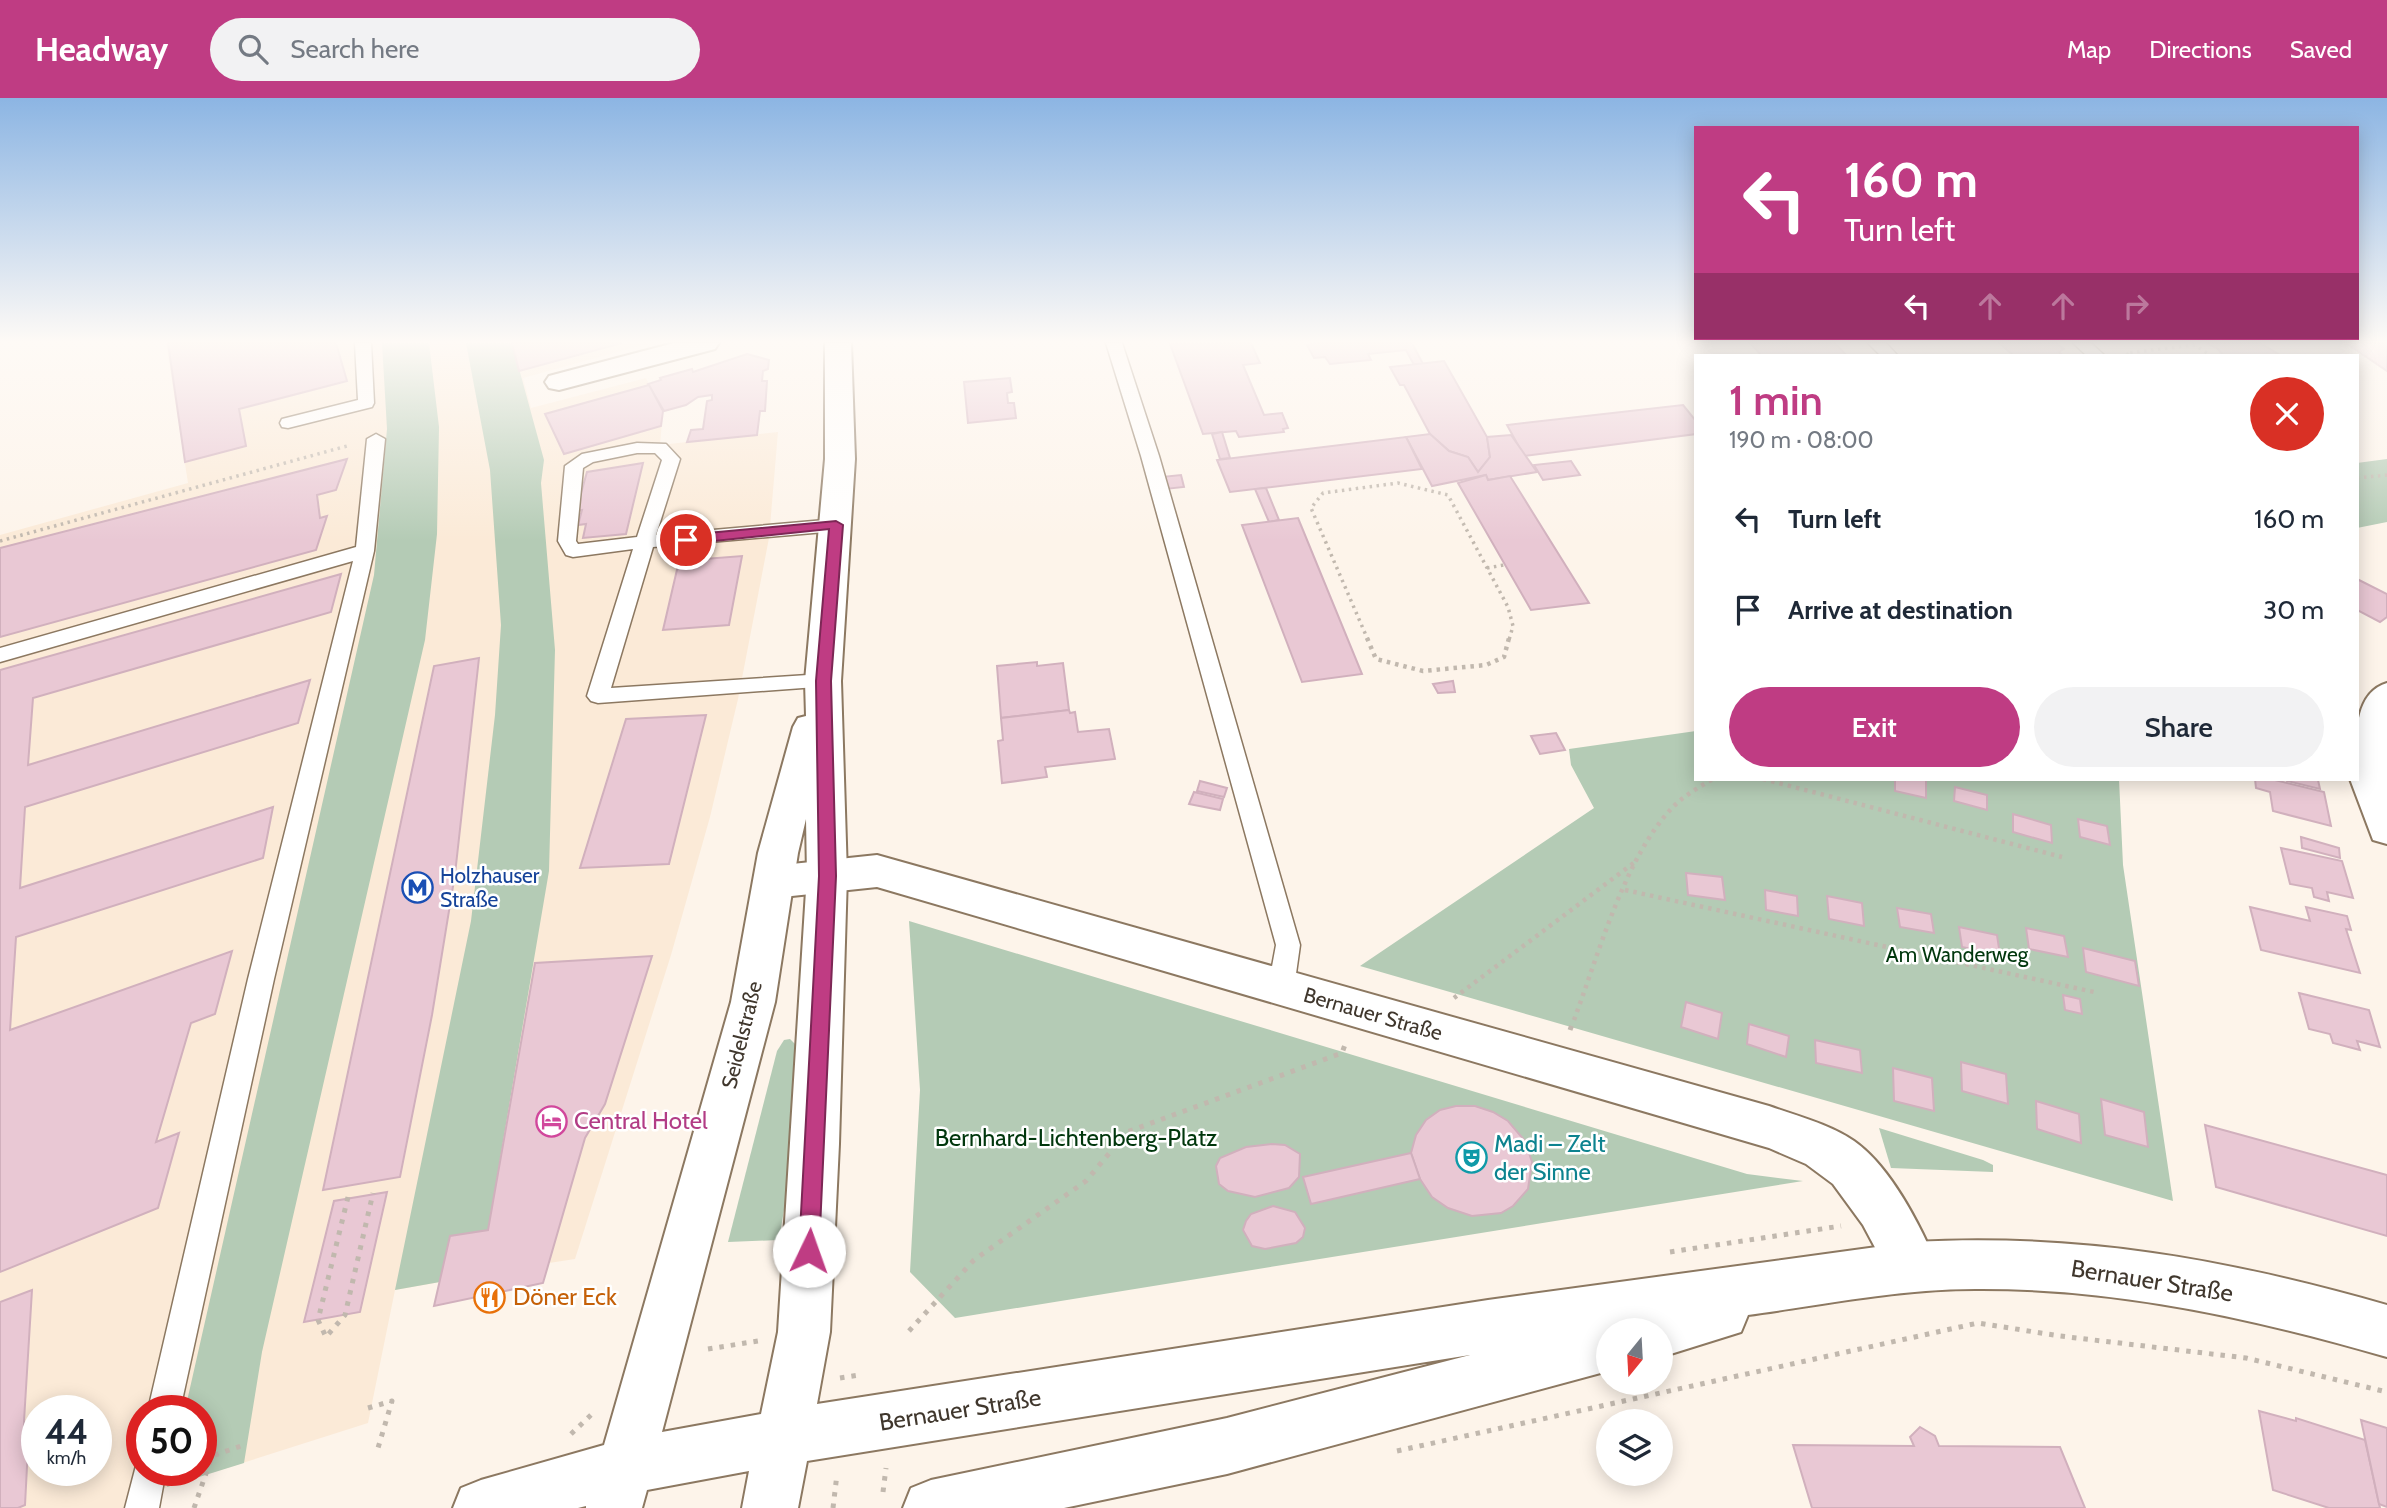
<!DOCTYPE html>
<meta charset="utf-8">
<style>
:root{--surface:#fff;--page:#f2f2f3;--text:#1f2937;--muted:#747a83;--accent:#bf3c83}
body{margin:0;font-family:Cabin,sans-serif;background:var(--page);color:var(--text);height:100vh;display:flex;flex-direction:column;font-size:26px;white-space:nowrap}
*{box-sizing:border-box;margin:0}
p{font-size:23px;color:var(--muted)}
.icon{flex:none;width:38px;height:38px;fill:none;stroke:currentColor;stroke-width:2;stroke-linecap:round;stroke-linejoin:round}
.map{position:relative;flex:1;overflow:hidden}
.sheet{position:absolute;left:1694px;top:256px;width:665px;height:427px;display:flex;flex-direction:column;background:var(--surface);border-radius:0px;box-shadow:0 4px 18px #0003}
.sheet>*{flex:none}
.guide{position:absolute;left:1694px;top:28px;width:665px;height:214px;border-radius:0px;box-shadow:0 4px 18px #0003;background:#bf3c83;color:#fff;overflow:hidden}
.needle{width:46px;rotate:198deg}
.fabs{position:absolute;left:1596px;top:1220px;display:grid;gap:14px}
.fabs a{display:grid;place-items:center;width:77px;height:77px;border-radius:50%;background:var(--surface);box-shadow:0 4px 18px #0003;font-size:35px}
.speed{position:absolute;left:21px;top:1297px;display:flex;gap:14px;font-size:35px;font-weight:700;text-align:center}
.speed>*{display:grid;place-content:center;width:91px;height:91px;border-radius:50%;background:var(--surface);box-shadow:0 4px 18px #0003;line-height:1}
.speed small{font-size:18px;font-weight:400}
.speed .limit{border:10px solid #d22;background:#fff;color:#111}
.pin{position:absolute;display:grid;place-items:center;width:60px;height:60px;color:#fff;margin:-30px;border:4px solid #fff;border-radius:50%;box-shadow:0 2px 7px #0007}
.me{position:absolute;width:77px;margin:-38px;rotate:3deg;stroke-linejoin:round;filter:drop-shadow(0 0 5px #0008)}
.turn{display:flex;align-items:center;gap:24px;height:147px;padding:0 35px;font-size:32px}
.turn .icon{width:91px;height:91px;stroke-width:2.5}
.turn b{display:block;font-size:49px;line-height:60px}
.lanes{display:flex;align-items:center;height:66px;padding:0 35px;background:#0003;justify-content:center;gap:35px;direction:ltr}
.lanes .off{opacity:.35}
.round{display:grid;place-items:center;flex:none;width:74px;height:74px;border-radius:37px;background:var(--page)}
.overview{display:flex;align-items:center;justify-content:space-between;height:119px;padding:0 35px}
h1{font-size:42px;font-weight:600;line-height:52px;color:var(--accent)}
.primary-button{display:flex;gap:14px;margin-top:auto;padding:14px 35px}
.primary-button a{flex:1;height:80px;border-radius:42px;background:var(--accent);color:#fff;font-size:28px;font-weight:600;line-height:80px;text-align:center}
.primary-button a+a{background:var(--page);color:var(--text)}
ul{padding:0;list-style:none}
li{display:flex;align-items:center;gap:21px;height:91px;padding:0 35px}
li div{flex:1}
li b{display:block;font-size:26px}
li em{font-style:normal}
header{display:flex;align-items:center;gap:42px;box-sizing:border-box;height:98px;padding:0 35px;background:var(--accent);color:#fff}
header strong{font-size:33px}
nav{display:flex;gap:38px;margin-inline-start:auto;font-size:24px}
.search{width:490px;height:63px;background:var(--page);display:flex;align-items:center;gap:18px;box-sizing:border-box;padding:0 24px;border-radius:38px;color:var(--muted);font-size:26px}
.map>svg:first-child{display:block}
</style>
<header>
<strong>Headway</strong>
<div class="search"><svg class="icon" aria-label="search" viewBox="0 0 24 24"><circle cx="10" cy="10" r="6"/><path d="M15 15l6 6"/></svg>Search here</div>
<nav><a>Map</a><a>Directions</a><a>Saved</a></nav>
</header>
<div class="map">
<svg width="2387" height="1410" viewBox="0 0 2387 1410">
<rect width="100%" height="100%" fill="#fdf4ea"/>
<path fill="#fbead7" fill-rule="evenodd" d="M166,245H650L523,280L531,310L646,280L663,313L660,347L778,334L769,440L738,601L710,719L671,857L575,1161L549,1165L543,1185L434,1208L440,1184L395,1192L368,1325L167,1389L126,1410H0V437L188,385ZM37,1312H96V1372H37ZM142,1312H201V1372H142Z"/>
<g fill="#b4cbb5">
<polygon points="382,245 429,245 439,329 437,436 425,542 262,1254 244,1365 167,1389 171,1372 201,1372 201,1312 185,1312 374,477 387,331"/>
<polygon points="466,245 512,245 544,362 541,385 555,552 549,773 488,1132 450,1138 440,1184 395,1192 471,823 495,617 501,527 490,372"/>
<polygon points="2387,361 2387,424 2357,430 2357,365"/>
<polygon points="1696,633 1696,681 2119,681 2123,767 2173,1103 1360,868 1594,710 1571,667 1569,651"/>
<polygon points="909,823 1747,1076 1803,1083 955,1220 910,1174 920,992"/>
<polygon points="790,941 797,948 788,1088 779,1142 728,1144 777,953 784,942"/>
<polygon points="1879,1030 1983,1062 1993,1067 1993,1074 1891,1070"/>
</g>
<g fill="#e9c8d4" stroke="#d1b0bd" stroke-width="2">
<polygon points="168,245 336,245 347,283 239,311 246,348 185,364"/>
<polygon points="512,245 622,245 519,273"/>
<polygon points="1251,245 1260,265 1243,267 1264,317 1282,315 1288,330 1283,331 1284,334 1239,339 1236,333 1203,336 1170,246"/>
<polygon points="1317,245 1412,245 1423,266 1414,267 1406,252 1368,256 1371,262 1330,266 1325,259 1314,260 1307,247"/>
<polygon points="1750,245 1835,245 1846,257 1761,257"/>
<polygon points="1999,245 2056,245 2064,251 2059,254 2062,257 2013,257"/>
<polygon points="2206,245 2260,245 2280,257 2223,257 2217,250"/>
<polygon points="2346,245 2387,245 2387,273"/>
<polygon points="747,256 769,262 768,271 763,273 762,283 767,283 765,313 760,313 757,337 687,344 691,332 703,331 707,303 712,302 712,297 698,299 686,307 664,313 648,286 661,282 660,280 692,271 693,274"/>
<polygon points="1444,263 1487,339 1490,359 1478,374 1468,359 1449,353 1430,336 1404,287 1400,287 1390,269"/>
<polygon points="1010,280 1012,294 1007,295 1008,305 1014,305 1016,320 968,325 964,284"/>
<polygon points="649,287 663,313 661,328 564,356 545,316"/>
<polygon points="1683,307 1696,323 1696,336 1524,358 1507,327"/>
<polygon points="1222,334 1230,360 1220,361 1212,336"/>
<polygon points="1430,336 1449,353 1468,359 1478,374 1490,359 1487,339 1511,337 1537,374 1488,382 1486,377 1432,388 1406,339"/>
<polygon points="1406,339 1422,371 1230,394 1217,362"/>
<polygon points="347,361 336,392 317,397 320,420 327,418 316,452 0,539 0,450"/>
<polygon points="1571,363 1580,377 1543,382 1534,367"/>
<polygon points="643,365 626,436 583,440 586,426 578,427 582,412 576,413 587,374"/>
<polygon points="1181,377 1184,389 1165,391 1161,379"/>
<polygon points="1486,377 1488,382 1510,378 1589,505 1531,512 1458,385"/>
<polygon points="1266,390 1279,422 1269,424 1255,391"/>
<polygon points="1298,420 1362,576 1302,584 1242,427"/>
<polygon points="742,458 729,527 663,532 679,463"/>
<polygon points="341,476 331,514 33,600 28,667 310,582 298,625 25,709 20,790 273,709 263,760 16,839 10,932 232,853 215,916 191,925 156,1044 179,1035 158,1110 0,1174 0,572"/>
<polygon points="2357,481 2387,496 2387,519 2380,524 2357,512"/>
<polygon points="479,560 455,776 432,917 400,1079 323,1092 434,568"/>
<polygon points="1037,564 1037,568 1063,565 1069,612 1001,620 997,568"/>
<polygon points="1453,583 1455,594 1438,595 1433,586"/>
<polygon points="1069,612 1070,615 1075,614 1078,634 1109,631 1115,661 1045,669 1047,679 1002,685 998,643 1003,642 1001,620"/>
<polygon points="706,617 669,766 580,770 626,621"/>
<polygon points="1556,635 1565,652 1540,656 1531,638"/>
<polygon points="1895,681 1926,681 1926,700 1895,693"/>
<polygon points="2255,681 2271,681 2324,694 2331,728 2273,713 2270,694 2256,690"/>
<polygon points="2287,681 2318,682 2320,691 2287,683"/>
<polygon points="1200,683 1227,690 1224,699 1197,693"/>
<polygon points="1955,689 1987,697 1987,712 1954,703"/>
<polygon points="1194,694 1223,701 1220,712 1189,706"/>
<polygon points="2013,716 2051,727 2052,745 2013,734"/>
<polygon points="2078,721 2107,728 2110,747 2080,739"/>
<polygon points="2301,739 2339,750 2340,760 2302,750"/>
<polygon points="2281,750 2342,763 2353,800 2327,794 2329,803 2314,799 2312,790 2290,786"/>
<polygon points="1686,775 1722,779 1725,802 1688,797"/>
<polygon points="1765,792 1797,798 1798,818 1766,812"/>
<polygon points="1827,798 1862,805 1864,828 1829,821"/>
<polygon points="2250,809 2310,823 2306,809 2347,818 2351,832 2346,831 2360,875 2261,852"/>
<polygon points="1897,810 1931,816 1934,835 1900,829"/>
<polygon points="1959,829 1997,837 2000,857 1962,849"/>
<polygon points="2026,830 2064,838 2068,859 2029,851"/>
<polygon points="2083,850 2135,863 2139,888 2086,874"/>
<polygon points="652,858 605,1006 585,1040 543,1185 434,1208 450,1138 488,1132 535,865"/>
<polygon points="2299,895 2369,912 2380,949 2357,943 2360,952 2333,945 2330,936 2309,931"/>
<polygon points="2063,897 2080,901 2082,916 2065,912"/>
<polygon points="1686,904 1722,915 1718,941 1681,929"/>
<polygon points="1749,926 1789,938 1786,959 1747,946"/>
<polygon points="1815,942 1860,952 1862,975 1816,965"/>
<polygon points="1961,964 2006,976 2008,1006 1962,993"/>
<polygon points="1893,970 1932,980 1934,1013 1894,1003"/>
<polygon points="2101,1001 2144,1014 2148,1049 2105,1037"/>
<polygon points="2036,1003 2079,1016 2081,1045 2037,1031"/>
<polygon points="1456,1008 1475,1008 1493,1014 1508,1023 1525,1043 1532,1064 1528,1091 1513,1108 1501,1115 1472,1118 1448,1110 1432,1099 1420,1081 1411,1055 1416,1037 1426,1022 1440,1012"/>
<polygon points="2205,1027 2387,1077 2387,1138 2216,1089"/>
<polygon points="1272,1046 1285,1047 1300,1056 1299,1079 1289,1090 1255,1099 1228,1093 1219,1086 1216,1068 1220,1060 1246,1049"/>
<polygon points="1411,1055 1420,1081 1311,1106 1303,1079"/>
<polygon points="387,1094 360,1214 304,1224 334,1103"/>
<polygon points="1273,1108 1295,1114 1305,1130 1303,1139 1296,1145 1265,1151 1252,1148 1243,1132 1246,1123 1251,1116"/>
<polygon points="32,1192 24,1323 24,1350 28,1349 25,1407 18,1410 0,1410 0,1204"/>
<polygon points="2259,1313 2296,1323 2296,1320 2365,1342 2380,1410 2329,1410 2273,1392"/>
<polygon points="2361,1322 2387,1330 2387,1409 2379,1406"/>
<polygon points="1920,1329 1935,1338 1939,1348 2060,1349 2085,1410 1812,1410 1793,1347 1914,1348 1910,1339"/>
</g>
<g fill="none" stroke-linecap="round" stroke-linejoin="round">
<defs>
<g id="lane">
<polygon points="355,245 371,245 374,305 372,309 288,330 282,329 280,325 282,321 358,302"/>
<polygon points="1106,245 1122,245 1159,358 1300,847 1294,890 1290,898 1281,901 1272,898 1268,890 1276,847 1141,358"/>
<polygon points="1868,245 1886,245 1897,257 1880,257"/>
<polygon points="2073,245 2091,245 2104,257 2086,257"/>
<polygon points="376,336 385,341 374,453 274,881 180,1312 148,1312 248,881 353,463 0,564 0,550 356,449 367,341"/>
<path d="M637,345L666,346L680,361L656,437L836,421L845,427L836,433L653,449L611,590L823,576L830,578L833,583L830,588L598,605L591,603L587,598L633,451L573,459L566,457L558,443L565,368L582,356ZM637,355H655L662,362L637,439L578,446L576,443L583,370L593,364Z"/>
<polygon points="142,1359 142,1372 166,1372 159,1410 125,1410 138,1360"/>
</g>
<g id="street">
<polygon points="674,245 719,245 715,251 559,292 549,290 545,284 549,278"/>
<path d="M2387,585V746L2373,742L2350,681H2357C2357,649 2350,596 2387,585Z"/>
<path d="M877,757L1769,1008C1797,1018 1829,1026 1854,1043C1891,1069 1921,1129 1938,1169L1931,1187L1913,1194L1895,1187L1863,1127L1833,1086L1806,1066L1769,1050L877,789L773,800L759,795L753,784L759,773L773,768Z"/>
</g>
<path id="secondary" d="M825,245H851L855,361L841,583L847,777L839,1046L830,1234L817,1306L1488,1202L1913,1144C2081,1135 2226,1161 2387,1207V1259C2252,1220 2116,1190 1975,1191C1899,1191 1823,1207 1748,1217L1741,1234L1661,1259V1232H1608V1273L1227,1376L1064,1410H903L911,1390L931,1382L1227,1320L1470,1257L807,1363L798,1410H742L749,1373L647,1392L642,1410H586V1408L578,1410H453L461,1390L481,1382L604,1347L731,904L758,755L793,629L798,620L806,618L805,583L825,361ZM806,721L807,777L778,1234L761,1316L662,1334L775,904L798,755Z"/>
</defs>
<use href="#lane" stroke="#8c7861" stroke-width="3"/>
<use href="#street" stroke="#8c7861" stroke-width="4"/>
<use href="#secondary" stroke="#8c7861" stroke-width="4"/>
<g stroke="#c1b8ae" stroke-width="3.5" stroke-dasharray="2.5 4.5" stroke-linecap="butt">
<polyline points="2128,257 2126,255 2195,247 2210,257"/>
<polyline points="2357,380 2387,377"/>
<polyline points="0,443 347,348"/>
<polyline points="1487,470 1504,467"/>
<polyline points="1368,542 1311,410 1323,395 1398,385 1448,397 1508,509 1513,528 1509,542"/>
</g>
<g stroke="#c1b8ae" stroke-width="4.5" stroke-dasharray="3.5 5" stroke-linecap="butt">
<polyline points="1367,540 1376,561 1423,573 1486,567 1504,559 1509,540"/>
<polyline points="1763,681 2062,759"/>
<polyline points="1625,792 2094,894"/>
<polyline points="1454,900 1635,764"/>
<path d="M1574,922C1598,858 1625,758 1673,709C1685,697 1699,689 1713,681"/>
</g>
<g stroke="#c1b8ae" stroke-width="5" stroke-dasharray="4.5 7" stroke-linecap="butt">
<polyline points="1570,932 1574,921"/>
<polyline points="348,1099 318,1222 326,1239 345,1217 373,1095"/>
<polyline points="1670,1154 1841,1128"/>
<polyline points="909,1233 974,1162 1086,1083 1127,1034 1342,955 1346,944"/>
<polyline points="708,1251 758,1243"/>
<polyline points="840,1280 859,1277"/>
<polyline points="368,1310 392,1303 378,1350"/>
<polyline points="571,1336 592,1316"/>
<polyline points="1397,1353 1978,1225 2060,1238 2246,1260 2387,1294"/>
<polyline points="883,1394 886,1370"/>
<polyline points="194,1410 212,1358 244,1347"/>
<polyline points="833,1410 837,1376"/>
</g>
<use href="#lane" fill="#fff" fill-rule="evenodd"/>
<use href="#street" fill="#fff" fill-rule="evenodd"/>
<use href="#secondary" fill="#fff" fill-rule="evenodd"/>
</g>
<linearGradient id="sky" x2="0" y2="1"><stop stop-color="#8cb5e3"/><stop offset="0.55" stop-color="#fefaf6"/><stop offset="1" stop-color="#fefaf6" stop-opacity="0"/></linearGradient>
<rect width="2387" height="443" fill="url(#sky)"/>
<polygon fill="#bf3c83" stroke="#7c2755" stroke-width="2" points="836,423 843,427 831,583 836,778 819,1153 816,1161 809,1164 802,1161 799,1153 819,778 816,583 829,431 686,446 679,442 686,437"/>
<defs>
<symbol id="metro-ring" viewBox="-11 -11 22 22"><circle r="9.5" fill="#fff" stroke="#1a4fb4" stroke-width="1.5"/><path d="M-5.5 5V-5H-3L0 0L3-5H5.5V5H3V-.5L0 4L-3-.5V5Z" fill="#1a4fb4"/></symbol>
<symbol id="hotel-ring" viewBox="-11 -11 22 22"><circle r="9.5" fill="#fff" stroke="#d1479c" stroke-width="1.5"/><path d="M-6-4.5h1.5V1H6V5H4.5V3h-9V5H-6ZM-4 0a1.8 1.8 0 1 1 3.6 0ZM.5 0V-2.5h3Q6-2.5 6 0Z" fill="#d1479c"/></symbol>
<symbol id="theatre-ring" viewBox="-11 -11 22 22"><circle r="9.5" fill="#fff" stroke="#0f9aa8" stroke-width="1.5"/><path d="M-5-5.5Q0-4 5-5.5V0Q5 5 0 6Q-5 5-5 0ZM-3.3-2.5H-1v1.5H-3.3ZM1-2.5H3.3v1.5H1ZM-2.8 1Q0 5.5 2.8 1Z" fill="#0f9aa8"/></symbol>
<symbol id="restaurant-ring" viewBox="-11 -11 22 22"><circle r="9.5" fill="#fff" stroke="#e8710a" stroke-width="1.5"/><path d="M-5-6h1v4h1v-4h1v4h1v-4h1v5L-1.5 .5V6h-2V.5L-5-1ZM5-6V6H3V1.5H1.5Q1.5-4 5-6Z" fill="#e8710a"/></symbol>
</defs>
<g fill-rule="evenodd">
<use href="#metro-ring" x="400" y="772" width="35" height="35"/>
<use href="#hotel-ring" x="534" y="1006" width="35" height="35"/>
<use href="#theatre-ring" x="1454" y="1042" width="35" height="35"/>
<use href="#restaurant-ring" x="472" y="1182" width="35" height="35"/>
</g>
<g text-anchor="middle" stroke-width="5" stroke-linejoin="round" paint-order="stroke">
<g font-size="21" fill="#164399" stroke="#fff" text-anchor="start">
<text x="440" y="785">Holzhauser<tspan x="440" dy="24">Straße</tspan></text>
</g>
<g font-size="21" fill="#01370d" stroke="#fff">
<text x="1957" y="864">Am Wanderweg</text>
</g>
<g font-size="21" fill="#40372d" stroke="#fff">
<text transform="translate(1373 916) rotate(16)" y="7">Bernauer Straße</text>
<text transform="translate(742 937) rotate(-76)" y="7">Seidelstraße</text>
</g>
<g font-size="24" fill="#b23c85" stroke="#fff" text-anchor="start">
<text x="574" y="1031">Central Hotel</text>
</g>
<g font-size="24" fill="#01370d" stroke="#fff">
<text x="1076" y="1048">Bernhard-Lichtenberg-Platz</text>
</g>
<g font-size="24" fill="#0d838f" stroke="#fff" text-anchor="start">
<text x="1494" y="1054">Madi – Zelt<tspan x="1494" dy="28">der Sinne</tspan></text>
</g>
<g font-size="24" fill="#40372d" stroke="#fff">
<text transform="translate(2152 1183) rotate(9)" y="8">Bernauer Straße</text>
<text transform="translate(960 1312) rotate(-9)" y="8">Bernauer Straße</text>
</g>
<g font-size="24" fill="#c56008" stroke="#fff" text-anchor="start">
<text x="513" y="1207">Döner Eck</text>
</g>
</g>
</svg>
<div class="fabs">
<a><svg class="needle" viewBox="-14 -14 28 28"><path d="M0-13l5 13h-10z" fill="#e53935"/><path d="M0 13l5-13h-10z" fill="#747a83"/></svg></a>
<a><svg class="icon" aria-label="layers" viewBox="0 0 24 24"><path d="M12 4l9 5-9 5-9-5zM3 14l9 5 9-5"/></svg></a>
</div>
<div class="speed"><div>44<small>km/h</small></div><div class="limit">50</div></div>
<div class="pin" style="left:686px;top:442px;background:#d93025"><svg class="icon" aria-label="arrive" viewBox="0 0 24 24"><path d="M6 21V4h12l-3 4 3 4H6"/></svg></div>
<svg class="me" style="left:809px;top:1153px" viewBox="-20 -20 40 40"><circle r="19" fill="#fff"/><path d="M0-13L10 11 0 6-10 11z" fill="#bf3c83"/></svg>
<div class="guide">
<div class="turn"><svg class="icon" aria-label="left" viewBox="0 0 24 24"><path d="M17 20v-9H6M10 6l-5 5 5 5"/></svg><div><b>160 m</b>Turn left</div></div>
<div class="lanes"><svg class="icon" aria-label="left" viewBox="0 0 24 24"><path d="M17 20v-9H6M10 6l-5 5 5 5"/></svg><svg class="icon off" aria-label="ahead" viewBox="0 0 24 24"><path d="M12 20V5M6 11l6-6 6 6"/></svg><svg class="icon off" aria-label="ahead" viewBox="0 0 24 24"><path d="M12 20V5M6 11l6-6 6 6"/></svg><svg class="icon off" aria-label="right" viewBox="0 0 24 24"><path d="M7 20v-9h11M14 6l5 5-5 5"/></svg></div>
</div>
<section class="sheet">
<div class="overview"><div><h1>1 min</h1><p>190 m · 08:00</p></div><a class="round" style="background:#d93025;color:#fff"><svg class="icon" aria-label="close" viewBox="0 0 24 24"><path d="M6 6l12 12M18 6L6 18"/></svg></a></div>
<ul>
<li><svg class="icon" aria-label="left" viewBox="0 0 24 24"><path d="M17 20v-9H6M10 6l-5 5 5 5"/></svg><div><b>Turn left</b></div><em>160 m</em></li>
<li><svg class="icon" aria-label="arrive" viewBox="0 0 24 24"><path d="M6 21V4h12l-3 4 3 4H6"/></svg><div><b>Arrive at destination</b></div><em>30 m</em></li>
</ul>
<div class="primary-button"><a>Exit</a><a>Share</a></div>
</section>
</div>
